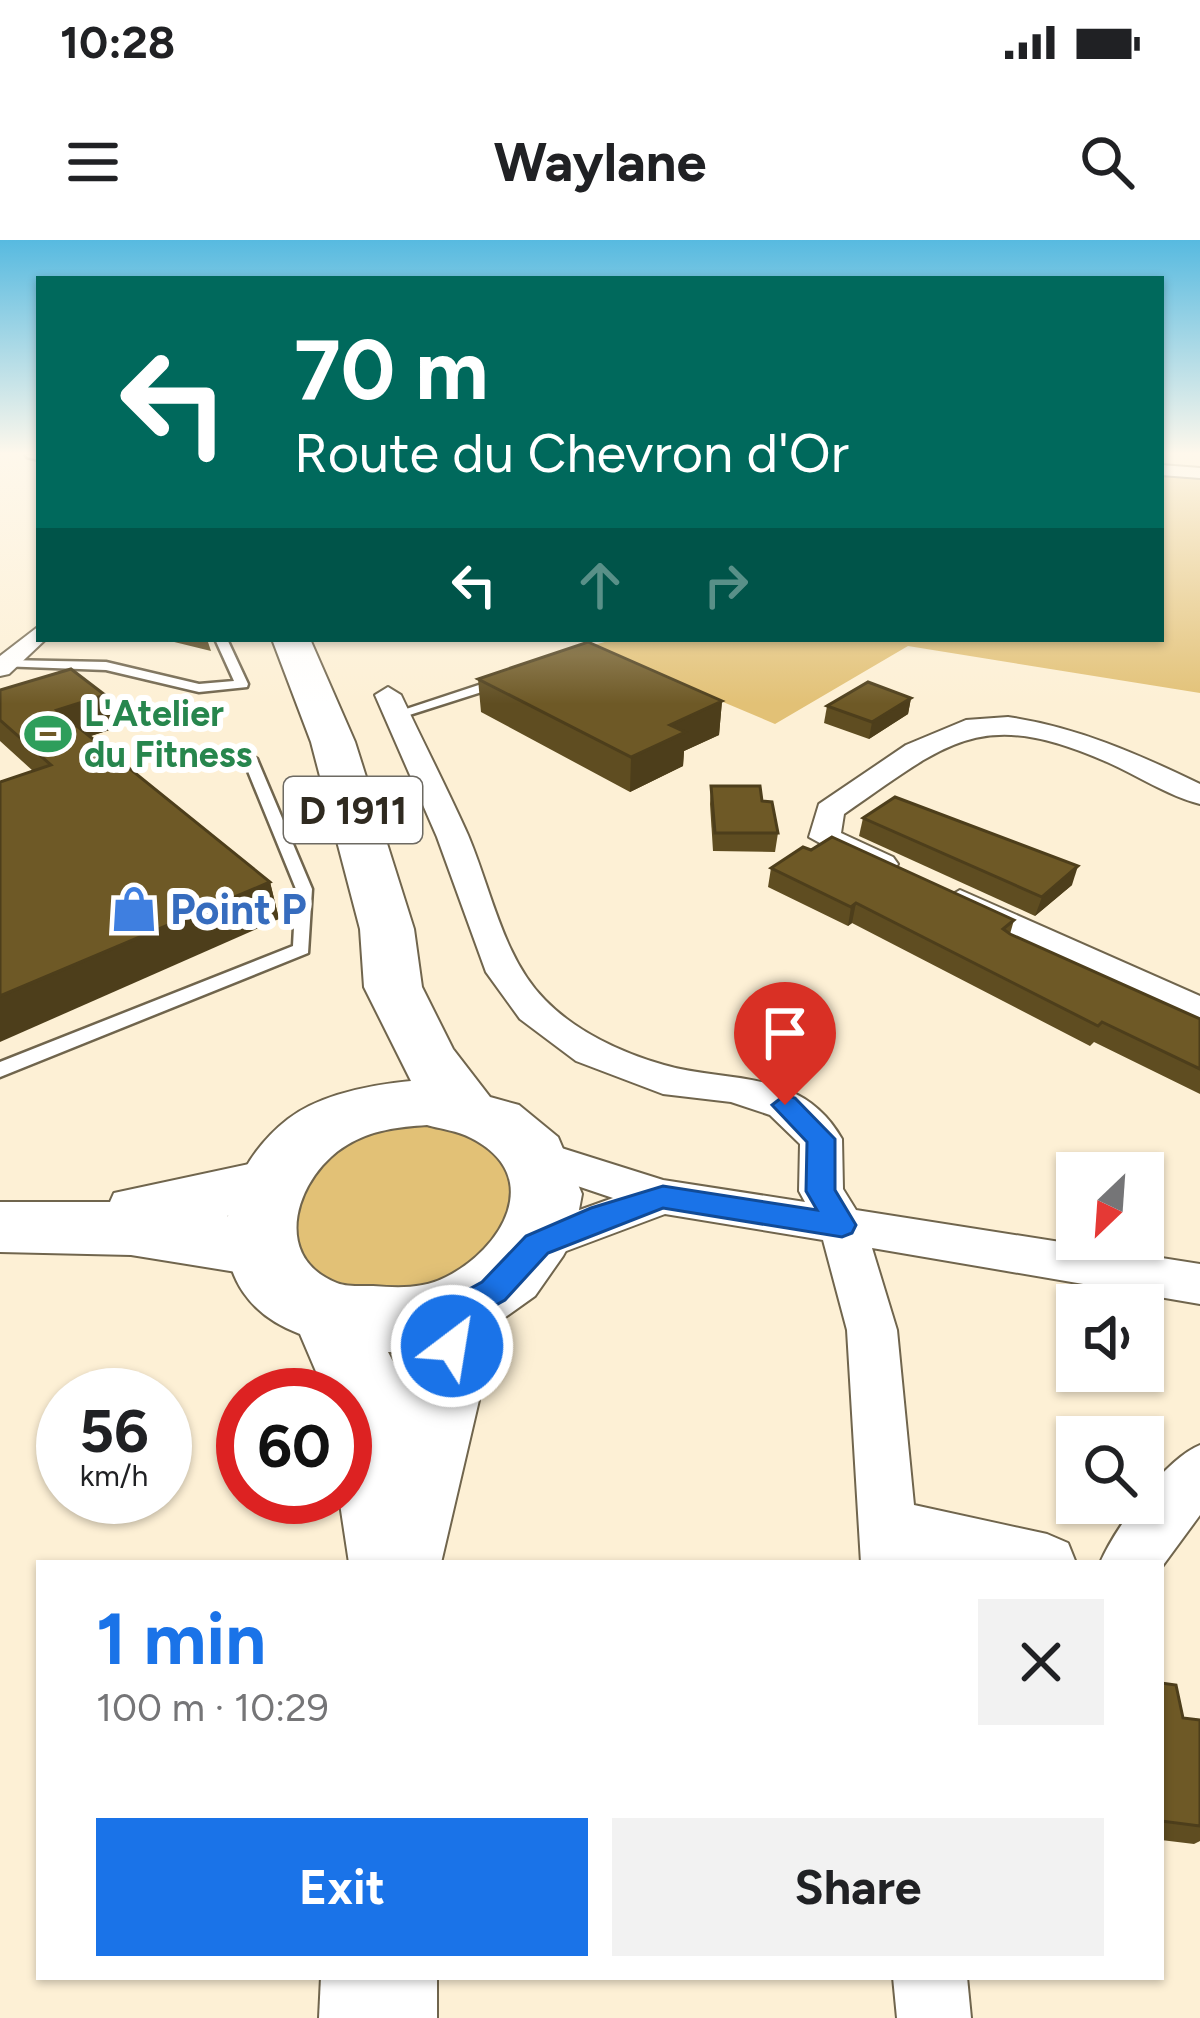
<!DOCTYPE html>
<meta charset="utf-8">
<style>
:root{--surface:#fff;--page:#f2f2f2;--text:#202124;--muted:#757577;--accent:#1a73e8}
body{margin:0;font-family:Figtree,sans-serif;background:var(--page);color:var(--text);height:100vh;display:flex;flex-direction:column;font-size:45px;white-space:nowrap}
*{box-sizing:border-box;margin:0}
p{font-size:39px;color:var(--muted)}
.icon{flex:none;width:66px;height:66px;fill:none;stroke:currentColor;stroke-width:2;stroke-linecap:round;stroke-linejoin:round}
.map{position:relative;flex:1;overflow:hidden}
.details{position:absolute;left:36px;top:1320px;width:1128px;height:420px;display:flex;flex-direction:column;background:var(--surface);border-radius:0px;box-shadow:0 3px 9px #0004}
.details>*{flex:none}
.banner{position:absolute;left:36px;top:36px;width:1128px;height:366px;border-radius:0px;box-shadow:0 3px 9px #0004;background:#00695c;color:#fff;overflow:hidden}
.needle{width:78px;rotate:205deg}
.controls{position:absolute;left:1056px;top:912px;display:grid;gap:24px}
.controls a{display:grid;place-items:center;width:108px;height:108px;border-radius:0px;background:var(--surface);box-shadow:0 3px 9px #0004;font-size:60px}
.speed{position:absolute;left:36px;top:1128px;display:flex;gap:24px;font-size:60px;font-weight:700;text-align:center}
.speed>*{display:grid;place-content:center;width:156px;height:156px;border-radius:50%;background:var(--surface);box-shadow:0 3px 9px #0004;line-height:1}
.speed small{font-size:30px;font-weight:400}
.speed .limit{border:18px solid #d22;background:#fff;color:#111}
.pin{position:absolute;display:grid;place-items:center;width:102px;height:102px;color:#fff;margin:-123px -51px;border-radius:50% 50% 50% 0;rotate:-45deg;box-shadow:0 0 12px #0007}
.pin .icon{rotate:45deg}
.me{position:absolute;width:132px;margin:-66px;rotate:31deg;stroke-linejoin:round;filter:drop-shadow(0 0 9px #0008)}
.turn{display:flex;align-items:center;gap:42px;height:252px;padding:0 60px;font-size:54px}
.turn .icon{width:156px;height:156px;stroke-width:2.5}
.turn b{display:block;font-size:84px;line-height:102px}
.lanes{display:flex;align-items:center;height:114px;padding:0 60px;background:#0003;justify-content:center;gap:60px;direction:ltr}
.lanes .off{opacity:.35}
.round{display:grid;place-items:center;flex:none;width:126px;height:126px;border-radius:0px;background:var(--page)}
.head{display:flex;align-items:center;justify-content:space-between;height:204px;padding:0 60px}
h1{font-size:72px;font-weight:700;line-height:90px;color:var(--accent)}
.action{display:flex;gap:24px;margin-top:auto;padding:24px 60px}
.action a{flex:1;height:138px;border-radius:0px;background:var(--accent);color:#fff;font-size:48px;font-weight:700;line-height:138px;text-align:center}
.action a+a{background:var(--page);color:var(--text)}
.status{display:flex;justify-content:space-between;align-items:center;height:84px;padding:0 60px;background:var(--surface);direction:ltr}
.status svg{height:33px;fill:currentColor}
header{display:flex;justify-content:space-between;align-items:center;height:156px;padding:0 60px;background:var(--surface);font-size:54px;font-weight:700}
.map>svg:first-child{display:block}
</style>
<div class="status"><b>10:28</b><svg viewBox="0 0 49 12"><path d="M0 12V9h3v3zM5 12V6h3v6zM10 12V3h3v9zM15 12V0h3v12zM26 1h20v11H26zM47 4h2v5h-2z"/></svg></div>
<header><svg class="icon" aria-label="menu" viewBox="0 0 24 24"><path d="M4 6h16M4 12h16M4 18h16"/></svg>Waylane<svg class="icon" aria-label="search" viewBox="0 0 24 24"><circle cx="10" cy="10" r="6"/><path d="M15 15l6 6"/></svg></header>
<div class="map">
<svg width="1200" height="1778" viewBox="0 0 1200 1778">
<rect width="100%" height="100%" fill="#fdf0d5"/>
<g fill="#e2c176">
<polygon points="1161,232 1200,235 1200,453 908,406 775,484 590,406 616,399 1161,399"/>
<polygon points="450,884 509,922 513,988 450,1044 355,1051 316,1032 293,1002 304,934 368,889"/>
</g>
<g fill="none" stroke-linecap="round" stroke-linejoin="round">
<defs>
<g id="service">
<polygon points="26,215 39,215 39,220 27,217"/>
<polygon points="215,399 227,399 248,444 247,447 199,452 106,430 0,426 5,420 106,422 199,444 234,441"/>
<polygon points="506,436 510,437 510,443 403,477 391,474"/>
<polygon points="250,515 257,519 312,649 308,713 0,837 0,822 293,706 296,649 243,519"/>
</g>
<g id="minor">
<polygon points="1161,225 1200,228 1200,238 1161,235"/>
<polygon points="39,386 39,399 46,399 9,434 0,436 0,416"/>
<path d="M388,447L401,455C423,502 447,548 468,595C491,649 503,718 545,760C576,792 622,813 664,825C729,844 801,827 842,899L843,949L856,970L1200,1024V1064L872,1008L897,1090L914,1265L1047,1294L1068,1303L1076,1323H861L847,1090L823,1000L665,974L537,1022L521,1017L514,1004L521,991L613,958L521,927L515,916L521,905L536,900L663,940L805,962L799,951L800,904L770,875L731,862L663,854L576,821L520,779L486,732L437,597L375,455Z"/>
<path d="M1008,477C1077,487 1138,514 1200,544V564C1168,556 1137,535 1107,522C980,466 947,503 844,574L841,593L893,617L898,624L893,631H871L809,597L819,564L906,505L966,480Z"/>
<polygon points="960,650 1200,756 1200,783 948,667 943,660"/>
<path d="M1200,1205V1275L1161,1328V1323H1100C1115,1288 1165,1219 1200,1205Z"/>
<polygon points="893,1737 967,1737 971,1778 897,1778"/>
</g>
<polygon id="secondary" points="268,920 290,927 299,944 290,961 227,976 284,991 294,1010 284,1029 261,1036 131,1015 0,1012 0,962 110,962 114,953"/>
<g id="primary">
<path d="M272,399H310L355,502L414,689L422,747L453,809L490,857L519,865L558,897L582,954L574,996L563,1016L535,1056L497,1083L441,1323H349L339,1257H345V1155H326L300,1094C196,1056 212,938 288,879C321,854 370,845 411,841L364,747L360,689L311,502ZM427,885C441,889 458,891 471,898C546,936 502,1009 446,1037C423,1049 398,1048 373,1046C362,1046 347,1047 337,1043C268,1016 298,934 347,905C372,890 398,887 427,885ZM388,1112H411L403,1141Z"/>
<polygon points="321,1737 437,1737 437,1778 319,1778"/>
</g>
</defs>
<use href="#service" stroke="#70654d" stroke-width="5"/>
<use href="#minor" stroke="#70654d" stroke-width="4"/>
<use href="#secondary" stroke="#70654d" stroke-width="4"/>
<use href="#primary" stroke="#70654d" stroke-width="4"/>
<use href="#service" fill="#fff" fill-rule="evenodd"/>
<use href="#minor" fill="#fff" fill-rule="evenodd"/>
<use href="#secondary" fill="#fff" fill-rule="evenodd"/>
<use href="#primary" fill="#fff" fill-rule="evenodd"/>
</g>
<g fill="#5f4d21">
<polygon points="162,399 207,399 211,411"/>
<polygon points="478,439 722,461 719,495 684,511 683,526 630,552 481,472"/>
<polygon points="0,450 105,455 116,488 90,496 270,642 279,679 33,531 0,501"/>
<polygon points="911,458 908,474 869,499 824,483 827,466"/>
<polygon points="711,546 762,561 778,593 775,612 713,611 710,564"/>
<polygon points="863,578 1072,645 1035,676 859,596"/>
<polygon points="771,628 1014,680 1010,694 1200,779 1200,854 1094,802 1090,806 852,683 848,686 768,647"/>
<polygon points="1161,1443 1183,1478 1200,1480 1200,1601 1194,1604 1161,1600"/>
</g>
<g fill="#4d3e1b">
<polygon points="105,455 116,488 69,503 57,470"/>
<polygon points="911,458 908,474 869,499 872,482"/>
<polygon points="722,461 719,495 684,511 683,526 630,552 631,517 670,485"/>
<polygon points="1078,626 1072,645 1035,676 1042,657"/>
<polygon points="270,642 279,679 0,802 0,756"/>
<polygon points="856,663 852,683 848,686 851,667"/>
</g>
<g fill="#6e5926" stroke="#4d3e1b" stroke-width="3">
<polygon points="588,402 722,461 670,485 685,492 631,517 478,439"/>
<polygon points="71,429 105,455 57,470 270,642 0,756 0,542 51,525 0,480 0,450"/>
<polygon points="868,442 911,458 872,482 827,466"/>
<polygon points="711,546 760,546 762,561 772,562 778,593 715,593"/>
<polygon points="895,557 1078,626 1042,657 863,578"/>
<polygon points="832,597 1014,680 1003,689 1010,694 1200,779 1200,829 1102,782 1098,786 856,663 851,667 771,628 803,607 811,610"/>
<polygon points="1161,1443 1176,1445 1183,1478 1200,1480 1200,1586 1161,1581"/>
</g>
<linearGradient id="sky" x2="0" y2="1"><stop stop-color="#57bae0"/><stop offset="0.46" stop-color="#fef8ec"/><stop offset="1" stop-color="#fef8ec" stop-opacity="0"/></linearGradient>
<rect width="1200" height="464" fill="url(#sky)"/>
<polygon fill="#1a73e8" stroke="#114b97" stroke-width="3" points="785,855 795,858 835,899 835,950 856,985 852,993 842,997 663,968 548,1013 505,1060 476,1076 463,1116 452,1120 440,1116 435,1106 451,1059 482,1042 526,996 591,968 663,946 817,970 806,951 807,902 772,865"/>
<defs>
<symbol id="stadium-bare" viewBox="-9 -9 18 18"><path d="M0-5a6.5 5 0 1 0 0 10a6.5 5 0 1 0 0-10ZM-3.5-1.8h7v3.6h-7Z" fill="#2e9e5b" stroke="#fff" stroke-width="2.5" paint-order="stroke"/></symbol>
<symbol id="shop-bare" viewBox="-9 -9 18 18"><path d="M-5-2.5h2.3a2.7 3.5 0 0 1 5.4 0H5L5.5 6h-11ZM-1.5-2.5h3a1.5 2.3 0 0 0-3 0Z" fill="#3f7fe0" stroke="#fff" stroke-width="2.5" paint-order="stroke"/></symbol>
</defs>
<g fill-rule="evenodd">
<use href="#stadium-bare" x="15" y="461" width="66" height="66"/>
<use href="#shop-bare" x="101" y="636" width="66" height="66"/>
</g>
<g text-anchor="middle" stroke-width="12" stroke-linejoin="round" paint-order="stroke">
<g font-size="36" font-weight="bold" fill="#27864d" stroke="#fff" text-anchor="start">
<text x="84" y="486">L'Atelier<tspan x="84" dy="41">du Fitness</tspan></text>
</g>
<rect fill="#fff" stroke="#6d6a63" stroke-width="3" x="284" y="537" width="138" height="66" rx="9"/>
<g font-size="39" font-weight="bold" fill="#2f2a20">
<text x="353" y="584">D 1911</text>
</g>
<g font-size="42" font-weight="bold" fill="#366cbe" stroke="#fff" text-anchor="start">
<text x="170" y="684">Point P</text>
</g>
</g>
</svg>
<div class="controls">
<a><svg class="needle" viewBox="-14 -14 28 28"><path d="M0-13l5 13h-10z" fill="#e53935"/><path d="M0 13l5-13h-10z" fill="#757577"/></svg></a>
<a><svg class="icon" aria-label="sound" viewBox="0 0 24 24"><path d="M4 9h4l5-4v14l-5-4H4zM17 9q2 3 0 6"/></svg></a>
<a><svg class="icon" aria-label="search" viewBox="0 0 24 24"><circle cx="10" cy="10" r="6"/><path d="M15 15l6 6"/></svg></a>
</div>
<div class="speed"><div>56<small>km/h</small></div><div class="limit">60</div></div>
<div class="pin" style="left:785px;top:865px;background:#d93025"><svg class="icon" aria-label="arrive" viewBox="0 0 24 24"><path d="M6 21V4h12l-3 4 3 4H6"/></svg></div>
<svg class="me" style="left:452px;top:1106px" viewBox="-20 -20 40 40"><circle r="17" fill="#1a73e8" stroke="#fff" stroke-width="3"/><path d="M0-11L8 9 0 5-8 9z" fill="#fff"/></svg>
<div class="banner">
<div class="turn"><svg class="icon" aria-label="left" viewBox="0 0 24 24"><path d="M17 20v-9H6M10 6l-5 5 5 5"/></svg><div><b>70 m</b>Route du Chevron d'Or</div></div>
<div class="lanes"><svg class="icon" aria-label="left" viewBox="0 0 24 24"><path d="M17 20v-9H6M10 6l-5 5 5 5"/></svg><svg class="icon off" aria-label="ahead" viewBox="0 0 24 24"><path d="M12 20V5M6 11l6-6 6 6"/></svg><svg class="icon off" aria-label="right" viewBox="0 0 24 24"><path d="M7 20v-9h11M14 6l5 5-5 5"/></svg></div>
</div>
<section class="details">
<div class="head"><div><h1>1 min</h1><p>100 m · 10:29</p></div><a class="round"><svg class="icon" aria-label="close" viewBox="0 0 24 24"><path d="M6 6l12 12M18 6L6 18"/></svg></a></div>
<div class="action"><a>Exit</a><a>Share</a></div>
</section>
</div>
